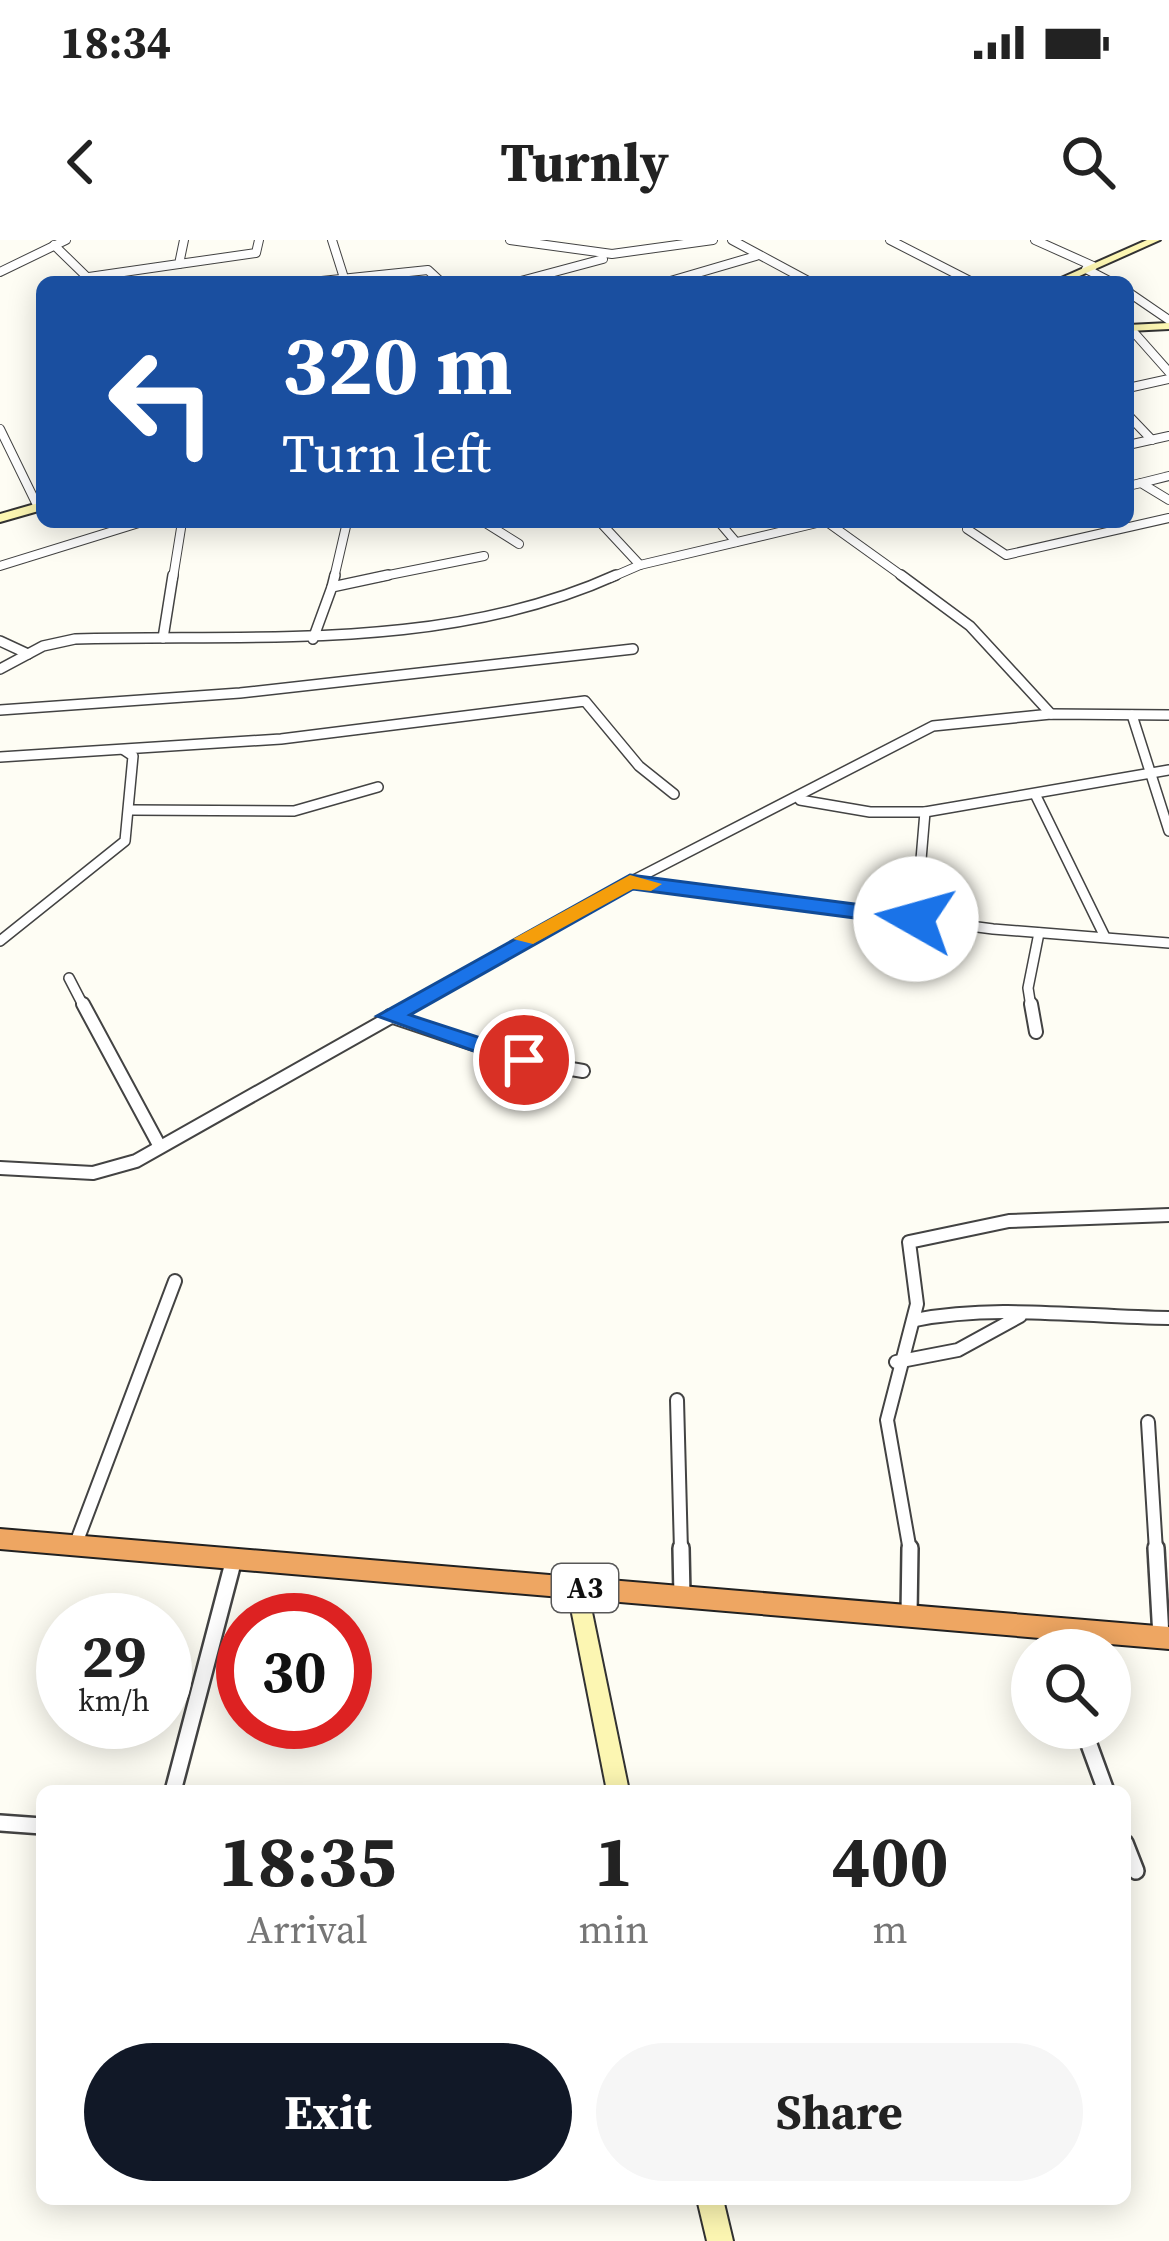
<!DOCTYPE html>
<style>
:root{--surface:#fff;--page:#f6f6f6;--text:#222;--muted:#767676;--accent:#111827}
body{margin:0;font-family:"Source Serif 4",serif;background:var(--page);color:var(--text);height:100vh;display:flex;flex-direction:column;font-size:45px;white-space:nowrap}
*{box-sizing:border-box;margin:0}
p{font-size:39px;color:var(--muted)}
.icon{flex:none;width:66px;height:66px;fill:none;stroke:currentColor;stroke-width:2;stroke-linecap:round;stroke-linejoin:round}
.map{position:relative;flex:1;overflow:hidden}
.details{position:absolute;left:36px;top:1545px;width:1095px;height:420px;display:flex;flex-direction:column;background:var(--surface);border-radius:18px;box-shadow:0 6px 30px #0003}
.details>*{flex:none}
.banner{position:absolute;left:36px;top:36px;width:1098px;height:252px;border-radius:18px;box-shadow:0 6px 30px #0003;background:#1a4fa0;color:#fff;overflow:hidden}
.buttons{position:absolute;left:1011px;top:1389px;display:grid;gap:24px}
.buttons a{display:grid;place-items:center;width:120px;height:120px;border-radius:50%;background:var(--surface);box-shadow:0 6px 30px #0003;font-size:60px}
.speed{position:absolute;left:36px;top:1353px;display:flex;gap:24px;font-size:60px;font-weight:700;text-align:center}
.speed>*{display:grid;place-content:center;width:156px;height:156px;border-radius:50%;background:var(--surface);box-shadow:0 6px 30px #0003;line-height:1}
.speed small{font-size:30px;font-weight:400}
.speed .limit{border:18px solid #d22;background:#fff;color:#111}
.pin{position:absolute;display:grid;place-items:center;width:102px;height:102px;color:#fff;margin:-51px;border:6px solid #fff;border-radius:50%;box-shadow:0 3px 12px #0007}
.me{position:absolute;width:132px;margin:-66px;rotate:277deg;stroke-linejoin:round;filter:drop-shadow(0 0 9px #0008)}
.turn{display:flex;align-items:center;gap:42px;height:252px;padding:0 48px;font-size:54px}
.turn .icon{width:156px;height:156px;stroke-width:2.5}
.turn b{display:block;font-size:84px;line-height:102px}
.eta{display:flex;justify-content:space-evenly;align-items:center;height:204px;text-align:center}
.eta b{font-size:72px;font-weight:700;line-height:84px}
.cta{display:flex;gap:24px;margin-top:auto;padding:24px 48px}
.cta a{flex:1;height:138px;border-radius:72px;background:var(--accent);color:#fff;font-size:48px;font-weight:700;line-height:138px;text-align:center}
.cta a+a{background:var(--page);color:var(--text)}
.status{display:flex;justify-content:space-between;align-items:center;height:84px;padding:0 60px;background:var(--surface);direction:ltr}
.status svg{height:33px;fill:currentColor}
header{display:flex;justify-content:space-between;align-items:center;height:156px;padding:0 48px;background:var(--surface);font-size:54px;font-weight:700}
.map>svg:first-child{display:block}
</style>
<div class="status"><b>18:34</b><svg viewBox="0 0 49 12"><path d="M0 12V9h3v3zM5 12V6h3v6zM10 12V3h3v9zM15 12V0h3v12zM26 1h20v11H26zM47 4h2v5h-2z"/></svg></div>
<header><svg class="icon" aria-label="back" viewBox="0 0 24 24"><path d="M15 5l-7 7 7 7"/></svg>Turnly<svg class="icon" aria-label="search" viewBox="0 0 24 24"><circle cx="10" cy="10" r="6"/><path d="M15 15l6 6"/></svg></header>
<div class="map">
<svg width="1169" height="2001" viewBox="0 0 1169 2001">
<rect width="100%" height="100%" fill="#fefdf4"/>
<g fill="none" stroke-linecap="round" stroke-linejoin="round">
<defs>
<g id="street-far3">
<polyline points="332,0 345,41"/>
<polyline points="510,0 612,14 713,0"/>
<polyline points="732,0 810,42"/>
<polyline points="890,0 972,42"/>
<polyline points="1035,0 1093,26"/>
<polyline points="54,5 91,41"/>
<polyline points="179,24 256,13 259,0"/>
<polyline points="1086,29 1111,42"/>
<polyline points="0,32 66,0"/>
<polyline points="89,37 179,24 184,0"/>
<polyline points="312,42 428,30 441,42"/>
<polyline points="517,42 603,19"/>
<polyline points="667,42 756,16"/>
<polyline points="1128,52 1169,80"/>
<polyline points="1130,88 1169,132"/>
<polyline points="1128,148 1169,139"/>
<polyline points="1128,175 1152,200"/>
<polyline points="0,189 38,267"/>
<polyline points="1128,205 1169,196"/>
<polyline points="1141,243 1169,236"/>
<polyline points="1128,246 1141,243 1169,260"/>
<polyline points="484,282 519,304"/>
<polyline points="600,282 640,325 610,338"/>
<polyline points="719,282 736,302"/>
<polyline points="827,282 905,338"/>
<polyline points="967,289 1006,315 1169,278"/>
<polyline points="640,325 821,282"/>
<polyline points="0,326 142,282"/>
<polyline points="173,338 182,282"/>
<polyline points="334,338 347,282"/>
<polyline points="374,338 484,316"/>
</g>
<g id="street-far2">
<polyline points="901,335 970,386 1051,474"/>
<polyline points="332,347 335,335"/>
<polyline points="163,398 173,335"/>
<polyline points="313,399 332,347 388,335"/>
<polyline points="0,401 28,414"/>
<path d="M0,429L43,406L75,399C257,394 446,412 616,335"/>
<polyline points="0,470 240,453 633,409"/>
<polyline points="1132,475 1169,591"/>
<polyline points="0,517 281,499 585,461 639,526 674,554"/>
<polyline points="1036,556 1105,697"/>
<polyline points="800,560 870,572 925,572 1169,530"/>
<polyline points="131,570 294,571 378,547"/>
<polyline points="631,642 993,689 1169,703"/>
<polyline points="916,679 925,572"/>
<polyline points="0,701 125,601 133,516 124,510"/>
<polyline points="69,738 84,767"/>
<polyline points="409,767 630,642 933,486 1051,474 1169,475"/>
<polyline points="1031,767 1028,748 1039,693"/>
</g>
<g id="street-far1">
<polyline points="83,764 159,905"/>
<polyline points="1031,764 1036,792"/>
<polyline points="390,776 524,821 583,831"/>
<polyline points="0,928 93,933 136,921 414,764"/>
<path d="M915,1080C997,1064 1084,1077 1169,1078"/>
<polyline points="896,1122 958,1110 1020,1076"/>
<polyline points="677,1160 681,1311"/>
<polyline points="1148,1182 1156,1311"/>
<polyline points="75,1306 175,1041"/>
<polyline points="910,1311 887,1180 917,1064 909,1002 1009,981 1169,975"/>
</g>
<g id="street">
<polyline points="681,1308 682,1356"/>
<polyline points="1156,1308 1161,1397"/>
<polyline points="909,1375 910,1308"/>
<polyline points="1059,1389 1064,1410"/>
<polyline points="1083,1488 1106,1551"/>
<polyline points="173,1551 234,1319"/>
<polyline points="0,1583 42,1586"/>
<polyline points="1125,1603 1136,1631"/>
</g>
<g id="secondary">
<polygon points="1147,0 1160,0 1066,42 1052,42"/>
<polygon points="1169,83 1169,89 1128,91 1128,85"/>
<polygon points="42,262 42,270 0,282 0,274"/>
<polygon points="577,1340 584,1343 587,1348 629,1551 607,1551 567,1348 570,1343"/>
<polygon points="697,1959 723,1959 733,2001 707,2001"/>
</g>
<polygon id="highway" points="0,1289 1169,1387 1169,1409 0,1309"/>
</defs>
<use href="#street-far3" stroke="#434343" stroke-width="10"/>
<use href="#street-far2" stroke="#434343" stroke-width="12"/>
<use href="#street-far1" stroke="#434343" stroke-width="16"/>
<use href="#street" stroke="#434343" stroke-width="20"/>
<use href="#secondary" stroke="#323232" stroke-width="4"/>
<use href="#highway" stroke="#212121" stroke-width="4"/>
<use href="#street-far3" stroke="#fff" stroke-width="8"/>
<use href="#street-far2" stroke="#fff" stroke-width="9"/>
<use href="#street-far1" stroke="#fff" stroke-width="12"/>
<use href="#street" stroke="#fff" stroke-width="15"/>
<use href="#secondary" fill="#fcf6b2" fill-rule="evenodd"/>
<use href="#highway" fill="#eea662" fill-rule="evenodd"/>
</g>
<polygon fill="#1a73e8" stroke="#114b97" stroke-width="3" points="630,635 916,672 927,679 916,686 633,649 410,775 533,815 533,826 516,826 377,776"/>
<polygon fill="#f59e0b" points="630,635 662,644 651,651 633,649 533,704 513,699"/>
<g text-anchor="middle" stroke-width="12" stroke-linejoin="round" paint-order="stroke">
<rect fill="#fff" stroke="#585858" stroke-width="3" x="552" y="1324" width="66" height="48" rx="9"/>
<g font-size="30" font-weight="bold" fill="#101010">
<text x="585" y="1358">A3</text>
</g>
</g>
</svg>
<div class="buttons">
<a><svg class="icon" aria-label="search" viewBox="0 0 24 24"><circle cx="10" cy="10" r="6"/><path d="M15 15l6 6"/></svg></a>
</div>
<div class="speed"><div>29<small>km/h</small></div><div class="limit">30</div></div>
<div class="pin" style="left:524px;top:820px;background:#d93025"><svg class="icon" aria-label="arrive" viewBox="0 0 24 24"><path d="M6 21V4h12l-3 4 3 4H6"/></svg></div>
<svg class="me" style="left:916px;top:679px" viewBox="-20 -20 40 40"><circle r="19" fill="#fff"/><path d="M0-13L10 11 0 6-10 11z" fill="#1a73e8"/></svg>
<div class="banner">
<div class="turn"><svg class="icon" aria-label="left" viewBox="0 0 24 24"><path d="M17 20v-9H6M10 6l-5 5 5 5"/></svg><div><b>320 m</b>Turn left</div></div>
</div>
<section class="details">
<div class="eta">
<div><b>18:35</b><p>Arrival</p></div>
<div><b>1</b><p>min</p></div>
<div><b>400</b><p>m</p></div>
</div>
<div class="cta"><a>Exit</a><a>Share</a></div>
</section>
</div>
